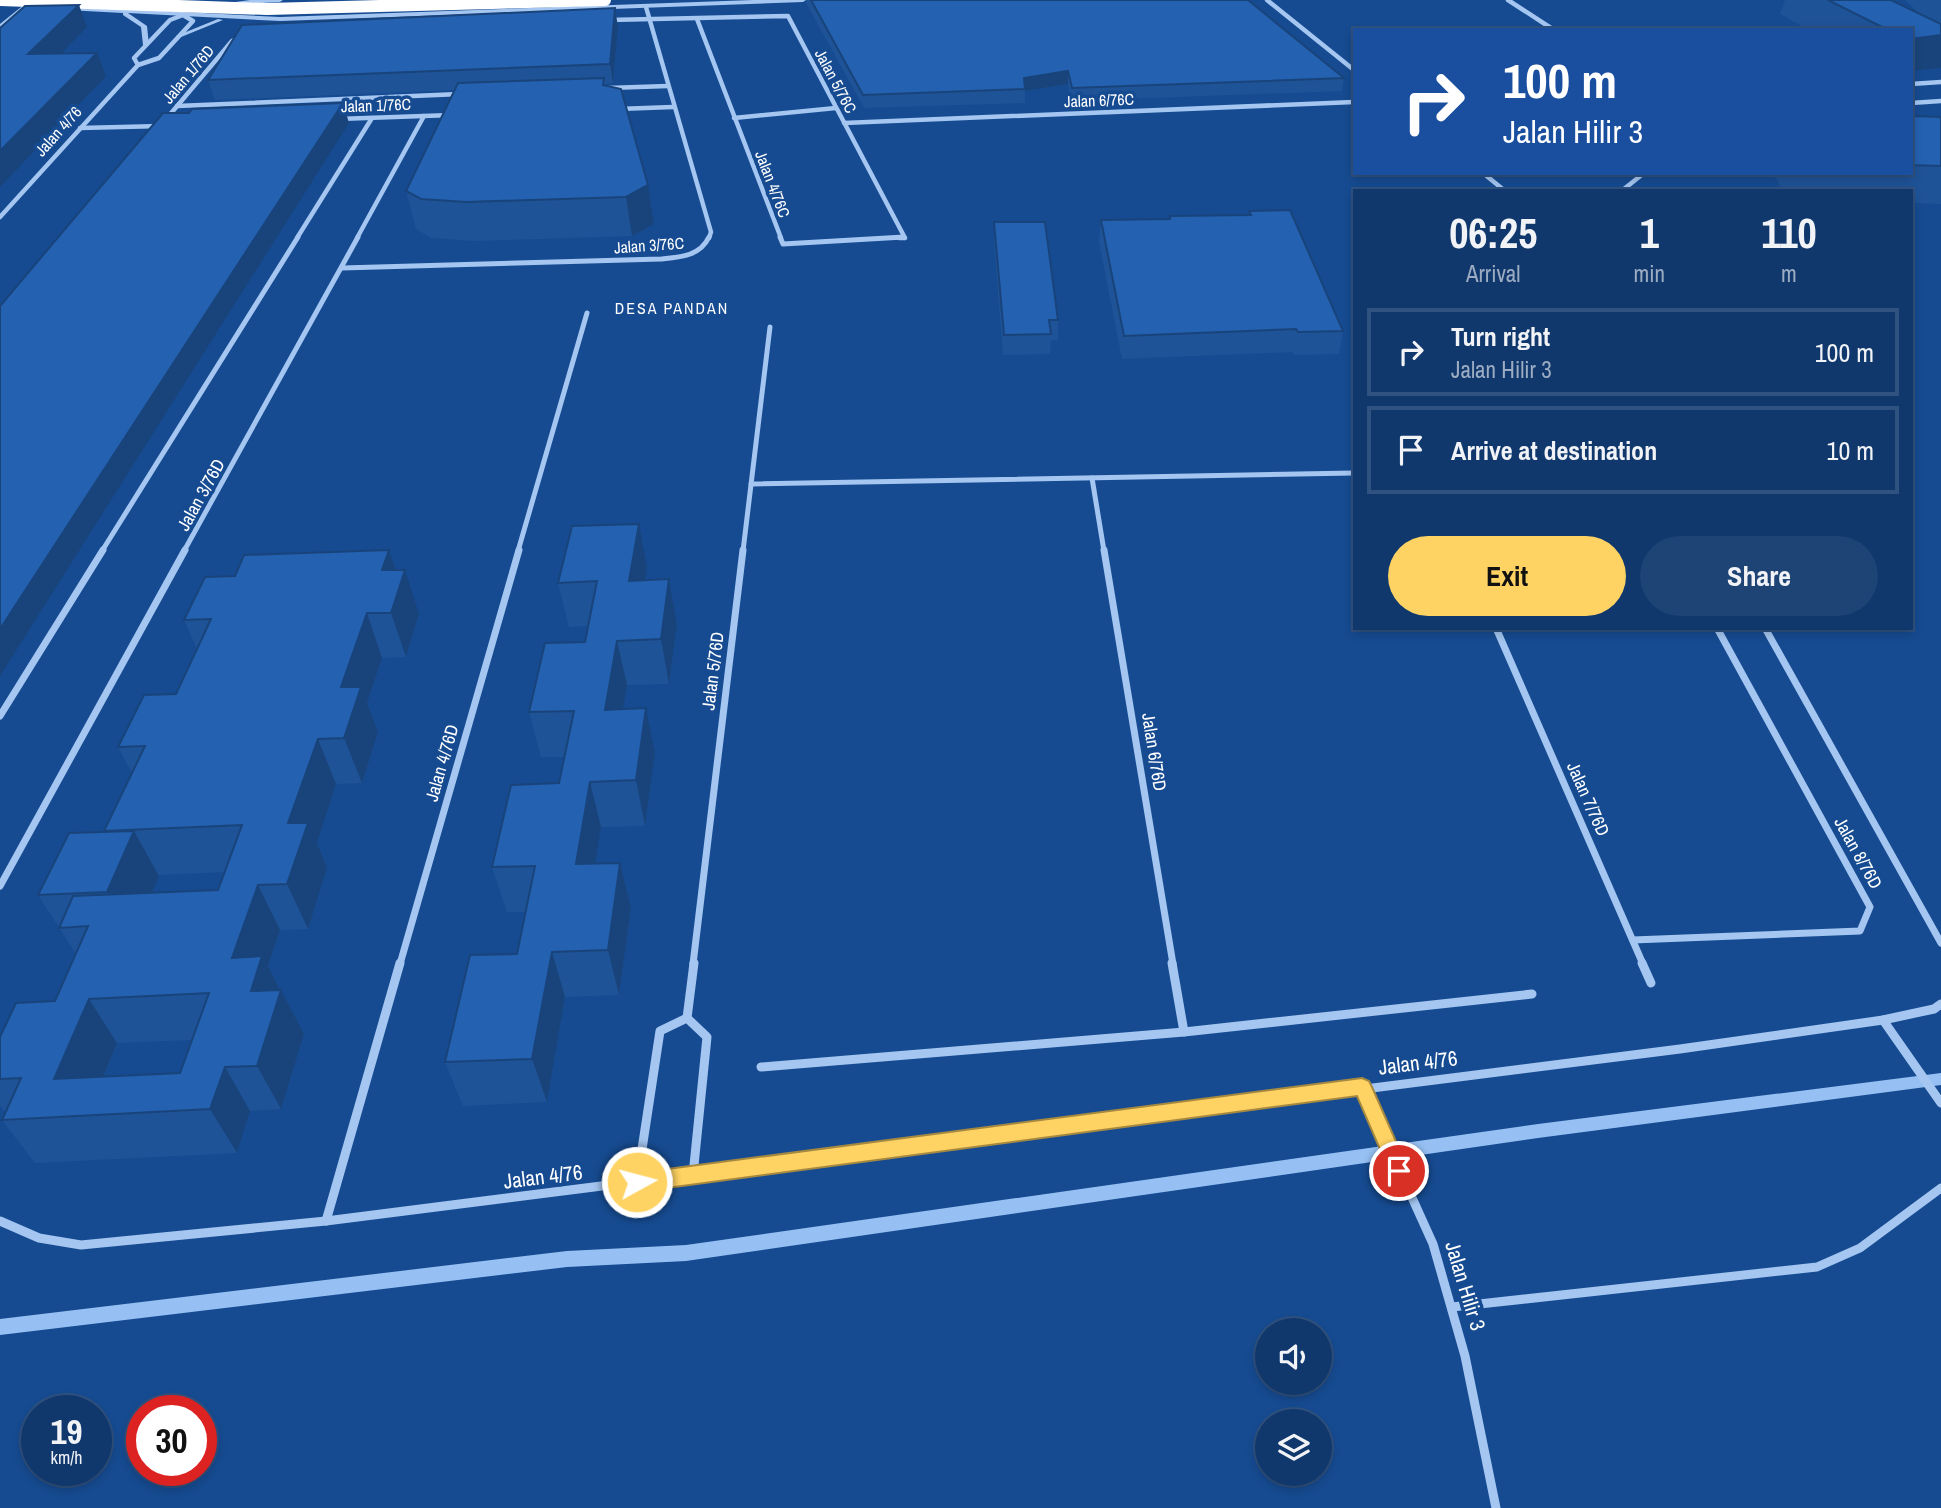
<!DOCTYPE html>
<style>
:root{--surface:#10386d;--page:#1e4375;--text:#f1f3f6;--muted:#9cacc2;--line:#305280;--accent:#ffd363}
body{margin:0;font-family:"Archivo Narrow",sans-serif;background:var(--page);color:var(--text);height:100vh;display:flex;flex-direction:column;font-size:26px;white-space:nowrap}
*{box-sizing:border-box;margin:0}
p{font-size:23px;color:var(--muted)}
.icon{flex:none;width:38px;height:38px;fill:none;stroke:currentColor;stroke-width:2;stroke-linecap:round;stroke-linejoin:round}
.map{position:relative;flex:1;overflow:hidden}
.details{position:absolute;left:1353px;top:189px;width:560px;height:441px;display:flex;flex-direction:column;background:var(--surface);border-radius:0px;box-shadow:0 4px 10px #0003,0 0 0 2px var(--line)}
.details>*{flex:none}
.top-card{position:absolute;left:1353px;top:28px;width:560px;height:147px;border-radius:0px;box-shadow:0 4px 10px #0003,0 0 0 2px var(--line);background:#1a4fa0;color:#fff;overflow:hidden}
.buttons{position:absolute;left:1255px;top:1318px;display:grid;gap:14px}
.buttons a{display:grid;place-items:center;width:77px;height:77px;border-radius:50%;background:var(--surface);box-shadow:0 4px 10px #0003,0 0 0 2px var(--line);font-size:35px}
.speed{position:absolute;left:21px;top:1395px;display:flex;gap:14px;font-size:35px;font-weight:700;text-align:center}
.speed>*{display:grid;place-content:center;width:91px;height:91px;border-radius:50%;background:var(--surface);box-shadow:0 4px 10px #0003,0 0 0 2px var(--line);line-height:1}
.speed small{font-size:18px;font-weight:400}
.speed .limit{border:10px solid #d22;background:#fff;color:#111}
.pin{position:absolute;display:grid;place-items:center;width:60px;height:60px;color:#fff;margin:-30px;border:4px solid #fff;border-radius:50%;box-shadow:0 2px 7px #0007}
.me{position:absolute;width:77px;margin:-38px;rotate:83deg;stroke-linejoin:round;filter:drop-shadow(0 0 5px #0008)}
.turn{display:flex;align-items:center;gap:24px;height:147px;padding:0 35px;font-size:32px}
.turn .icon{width:91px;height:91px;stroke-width:2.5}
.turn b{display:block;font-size:49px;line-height:60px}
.eta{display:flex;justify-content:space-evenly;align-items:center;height:119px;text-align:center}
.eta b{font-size:42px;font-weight:800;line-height:49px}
.cta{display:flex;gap:14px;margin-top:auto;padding:14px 35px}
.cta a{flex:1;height:80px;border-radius:42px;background:var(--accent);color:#111;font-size:28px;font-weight:800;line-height:80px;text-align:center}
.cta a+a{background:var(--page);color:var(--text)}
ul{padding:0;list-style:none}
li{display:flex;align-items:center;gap:21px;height:88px;margin:0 14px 10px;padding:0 21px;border:4px solid var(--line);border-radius:0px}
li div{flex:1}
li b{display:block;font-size:26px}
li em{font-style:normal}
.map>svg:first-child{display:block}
</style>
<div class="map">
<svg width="1941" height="1508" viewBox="0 0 1941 1508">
<rect width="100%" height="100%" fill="#164b91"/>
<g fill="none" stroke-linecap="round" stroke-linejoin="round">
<polygon fill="#96c0f3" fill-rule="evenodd" points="1941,1073 1941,1085 1538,1138 686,1261 567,1267 0,1335 0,1319 567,1251 686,1245 1538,1124"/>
<g stroke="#a4c6f1" stroke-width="4.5">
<polyline points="1267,0 1354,70"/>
<polyline points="1508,0 1554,30"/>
<polyline points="646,7 711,232 709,238"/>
<polygon points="183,15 193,21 159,58 138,65 134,58 170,20"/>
<polyline points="697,19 781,238"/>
<polyline points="609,20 788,16 905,238 899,238"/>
<polyline points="0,27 26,6"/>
<polyline points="1911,84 1941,82"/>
<polyline points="608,88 668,86"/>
<polyline points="1911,103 1941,101"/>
<polyline points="177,106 460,94"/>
<polyline points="618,109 673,107"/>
<polyline points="167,118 232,41 238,39"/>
<polyline points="734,118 836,108"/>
<polyline points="338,119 452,115"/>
<polyline points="844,123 1354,102"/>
<polyline points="80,128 162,126"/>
<polyline points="1483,173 1505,191"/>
<polyline points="1614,191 1624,189 1644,173"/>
<polyline points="0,217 138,65"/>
<polyline points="297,238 372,118"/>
<polyline points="357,238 424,116"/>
</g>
<g stroke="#a4c6f1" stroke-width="5">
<polyline points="780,237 783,244 904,237"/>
<path d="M342,268L661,259C681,257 700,256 709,237"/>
<polyline points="1092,478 1104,551"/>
<polyline points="751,484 1354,473"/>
<polyline points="102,551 298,237"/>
<polyline points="184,551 358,237"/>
<polyline points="518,551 587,313"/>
<polyline points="743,551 770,327"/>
</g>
<g stroke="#a4c6f1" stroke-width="7">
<polyline points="1104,550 1173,964"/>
<polyline points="1496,628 1643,964"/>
<polyline points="1765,628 1941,943"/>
<polyline points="0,716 103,550"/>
<polyline points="0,886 185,550"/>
<polyline points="1633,940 1860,931 1870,907 1717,628"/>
<polyline points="400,964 519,550"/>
<polyline points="693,964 743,550"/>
</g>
<g stroke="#a4c6f1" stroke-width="9">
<polyline points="1172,963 1184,1032"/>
<polyline points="1642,963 1651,983"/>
<polyline points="687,1018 694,963"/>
<polyline points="1883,1020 1941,1103"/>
<polyline points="761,1067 1184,1032 1532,994"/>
<polyline points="1362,1087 1433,1244 1465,1356 1496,1508"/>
<polyline points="637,1182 660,1031 687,1018 707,1037 693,1175"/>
<polyline points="0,1221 39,1238 81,1245 326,1221 1680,1049 1883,1020 1934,1009 1941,1004"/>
<polyline points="326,1221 400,963"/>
<polyline points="1452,1307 1817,1267 1860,1248 1941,1188"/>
</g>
<g fill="#a4c6f1" fill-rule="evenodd">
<polygon points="250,0 283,0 280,2 231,5 228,3"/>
<polygon points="753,0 806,0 803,2 280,21 128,13 147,26 149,45 146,47 143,45 141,27 123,15 123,13 66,10 63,8 66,6 280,17"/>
<polygon points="218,19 223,20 181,37 176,36"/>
</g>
<polyline stroke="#fff" stroke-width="12" points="0,0 267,9 605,0"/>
</g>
<g fill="#1f5397" fill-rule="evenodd">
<polygon points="806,0 1248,0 1344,78 1342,91 1071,101 1068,84 1025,91 1025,103 864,108 806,3"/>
<polygon points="1785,0 1891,0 1920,14 1905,0 1941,0 1941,68 1911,71 1911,30 1809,30 1780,14"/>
<polygon points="618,27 613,83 605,84 605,85 654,224 632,236 475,241 431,238 416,229 406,191 455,90 215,100 208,80"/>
<polygon points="1911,116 1941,166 1941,204 1911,203 1911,191 1784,191 1772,173 1911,173"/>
<polygon points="1249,211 1343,331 1339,354 1294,355 1293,352 1122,359 1099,242 1101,220 1169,219 1170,216 1249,215"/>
<polygon points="994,222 1058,320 1058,340 1051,340 1050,354 1003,355 994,241"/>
<polygon points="647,568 645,580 669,579 677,624 669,684 627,685 622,709 646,708 655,753 645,826 601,827 595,863 620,863 631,908 619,995 565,997 547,1102 463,1106 445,1062 517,954 525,912 507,912 492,867 559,783 565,757 541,757 529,712 585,642 588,626 569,627 558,583"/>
<path d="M396,570L419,614L406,657L382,658L367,703L378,732L362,783L336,784L317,843L327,868L308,929L280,930L268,966L280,990H281L304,1034L281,1109L250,1111L237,1153L35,1163L2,1120L5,1112L0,1106V1037L55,1001L76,954L38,895L105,832L132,773L118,747L176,694L197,649L184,620ZM225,872L218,890L152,893L158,875ZM192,1040L180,1073L104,1077L117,1043Z"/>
</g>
<g fill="#19447b">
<polygon points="79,5 87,27 38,77 28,54"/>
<polygon points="615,8 618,27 613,83 610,64"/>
<polygon points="1941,35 1941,68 1911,71 1911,39"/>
<polygon points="97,53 106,76 0,187 0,151"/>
<polygon points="1068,71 1068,84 1025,91 1024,78"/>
<polygon points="343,103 349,123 0,676 0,629"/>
<polygon points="648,185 654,224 632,236 626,197"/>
<polygon points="639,524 647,568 638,625 629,581"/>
<polygon points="389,550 400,584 405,570 419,614 406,657 391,613 382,570"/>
<polygon points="669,579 677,624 669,684 661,639"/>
<polygon points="367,613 382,658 367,703 378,732 362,783 344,738 341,687"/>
<polygon points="617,641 627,685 615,755 605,710"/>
<polygon points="646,708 655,753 645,826 636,780"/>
<polygon points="318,739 336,784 317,843 327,868 308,929 287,884 288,823"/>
<polygon points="590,782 601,827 588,909 576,864"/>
<polygon points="134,831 159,876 133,937 107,892"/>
<polygon points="620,863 631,908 619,995 608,950"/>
<polygon points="258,885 280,930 268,966 281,992 281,990 304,1034 281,1109 257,1066 232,958"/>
<polygon points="552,952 565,997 547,1102 532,1059"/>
<polygon points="89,999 117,1043 88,1115 54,1079"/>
<polygon points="225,1067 250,1111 237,1153 210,1109"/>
</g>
<g fill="#2461b0" stroke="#19447b" stroke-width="2" fill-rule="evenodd">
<polygon points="811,0 1248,0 1344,78 1072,88 1068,71 1024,78 1025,89 863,95"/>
<polygon points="1828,0 1891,0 1941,24 1941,35 1911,39 1911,30 1888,30"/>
<polygon points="79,5 28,54 97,53 0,151 0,28 25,6"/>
<polygon points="615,8 610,64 208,80 242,25"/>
<polygon points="604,78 603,85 621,89 648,185 626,197 466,202 421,199 406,191 458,83"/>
<polygon points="343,103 0,629 0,306 163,113 189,113 192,109"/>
<polygon points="1911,116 1941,117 1941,166 1911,165"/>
<polygon points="1290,210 1343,331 1298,332 1296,329 1124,336 1101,220 1170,219 1170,216 1251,215 1249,211"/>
<polygon points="994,222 1045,222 1058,320 1049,320 1051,334 1004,335"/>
<polygon points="639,524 629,581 669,579 661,639 617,641 605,710 646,708 636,780 590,782 576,864 620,863 608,950 552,952 532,1059 445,1062 470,955 517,954 535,866 492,867 511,785 559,783 574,711 529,712 545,643 585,642 597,581 558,583 572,526"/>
<path d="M389,550L382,570H405L391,613H367L341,687H361L344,738L318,739L288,823H308L287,884L258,885L232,958L262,956L251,991L281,990L257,1066L225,1067L210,1109L2,1120L21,1078L0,1079V1037L16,1003L55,1001L88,926L59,928L73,896L218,890L242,825L104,831L145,746L118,747L144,695L176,694L211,619L184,620L205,577L235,576L244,555ZM209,993L180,1073L54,1079L89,999Z"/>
<polygon points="134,831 107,892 38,895 69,833"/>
</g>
<polygon fill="#ffd363" stroke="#a68940" stroke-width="2" points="1362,1078 1369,1081 1372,1087 1409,1171 1406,1177 1399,1180 1392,1177 1357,1096 637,1192 630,1189 627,1182 630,1176 637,1173"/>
<g text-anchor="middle" stroke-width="7" stroke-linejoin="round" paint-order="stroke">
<g font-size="16" fill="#fff" stroke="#164b91">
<text transform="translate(188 74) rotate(-50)" y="6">Jalan 1/76D</text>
<text transform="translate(836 81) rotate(62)" y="6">Jalan 5/76C</text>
<text transform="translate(1099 100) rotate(-2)" y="6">Jalan 6/76C</text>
<text transform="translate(376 105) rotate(-2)" y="6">Jalan 1/76C</text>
<text transform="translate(58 131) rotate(-48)" y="6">Jalan 4/76</text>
<text transform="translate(773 184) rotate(69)" y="6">Jalan 4/76C</text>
<text transform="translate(649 245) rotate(-4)" y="6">Jalan 3/76C</text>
</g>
<g font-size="16" letter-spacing="2" fill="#fff" stroke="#164b91">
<text x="672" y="314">DESA PANDAN</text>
</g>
<g font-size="18" fill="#fff" stroke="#164b91">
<text transform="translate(201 495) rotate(-61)" y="6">Jalan 3/76D</text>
<text transform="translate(713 671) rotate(-83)" y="6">Jalan 5/76D</text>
<text transform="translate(1154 752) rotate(81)" y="6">Jalan 6/76D</text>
<text transform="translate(442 763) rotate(-74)" y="6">Jalan 4/76D</text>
<text transform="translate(1588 799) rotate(66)" y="6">Jalan 7/76D</text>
<text transform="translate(1858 853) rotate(61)" y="6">Jalan 8/76D</text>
</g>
<g font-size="21" fill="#fff" stroke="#164b91">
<text transform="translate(1418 1063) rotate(-7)" y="7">Jalan 4/76</text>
<text transform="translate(543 1177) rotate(-7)" y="7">Jalan 4/76</text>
<text transform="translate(1465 1286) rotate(73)" y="7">Jalan Hilir 3</text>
</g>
</g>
</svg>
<div class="buttons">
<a><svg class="icon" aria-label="sound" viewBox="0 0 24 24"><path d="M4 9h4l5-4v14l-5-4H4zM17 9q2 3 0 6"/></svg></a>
<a><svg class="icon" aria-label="layers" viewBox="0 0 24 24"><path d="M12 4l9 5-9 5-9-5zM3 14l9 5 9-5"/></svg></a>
</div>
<div class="speed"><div>19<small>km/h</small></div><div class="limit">30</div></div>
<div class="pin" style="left:1399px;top:1171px;background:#d93025"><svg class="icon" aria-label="arrive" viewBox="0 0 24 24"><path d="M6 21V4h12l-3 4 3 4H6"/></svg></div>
<svg class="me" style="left:637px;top:1182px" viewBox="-20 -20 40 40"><circle r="17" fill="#ffd363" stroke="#fff" stroke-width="3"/><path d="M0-11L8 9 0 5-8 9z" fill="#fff"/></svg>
<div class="top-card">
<div class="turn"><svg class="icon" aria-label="right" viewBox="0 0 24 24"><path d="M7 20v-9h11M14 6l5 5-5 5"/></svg><div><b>100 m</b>Jalan Hilir 3</div></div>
</div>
<section class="details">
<div class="eta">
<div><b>06:25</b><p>Arrival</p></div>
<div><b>1</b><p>min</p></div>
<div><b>110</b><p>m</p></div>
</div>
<ul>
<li><svg class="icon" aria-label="right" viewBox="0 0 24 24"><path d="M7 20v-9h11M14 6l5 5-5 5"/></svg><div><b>Turn right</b><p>Jalan Hilir 3</p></div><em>100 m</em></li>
<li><svg class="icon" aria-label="arrive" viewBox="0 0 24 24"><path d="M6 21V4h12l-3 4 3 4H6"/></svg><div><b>Arrive at destination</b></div><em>10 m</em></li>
</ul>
<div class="cta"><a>Exit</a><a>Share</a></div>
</section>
</div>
